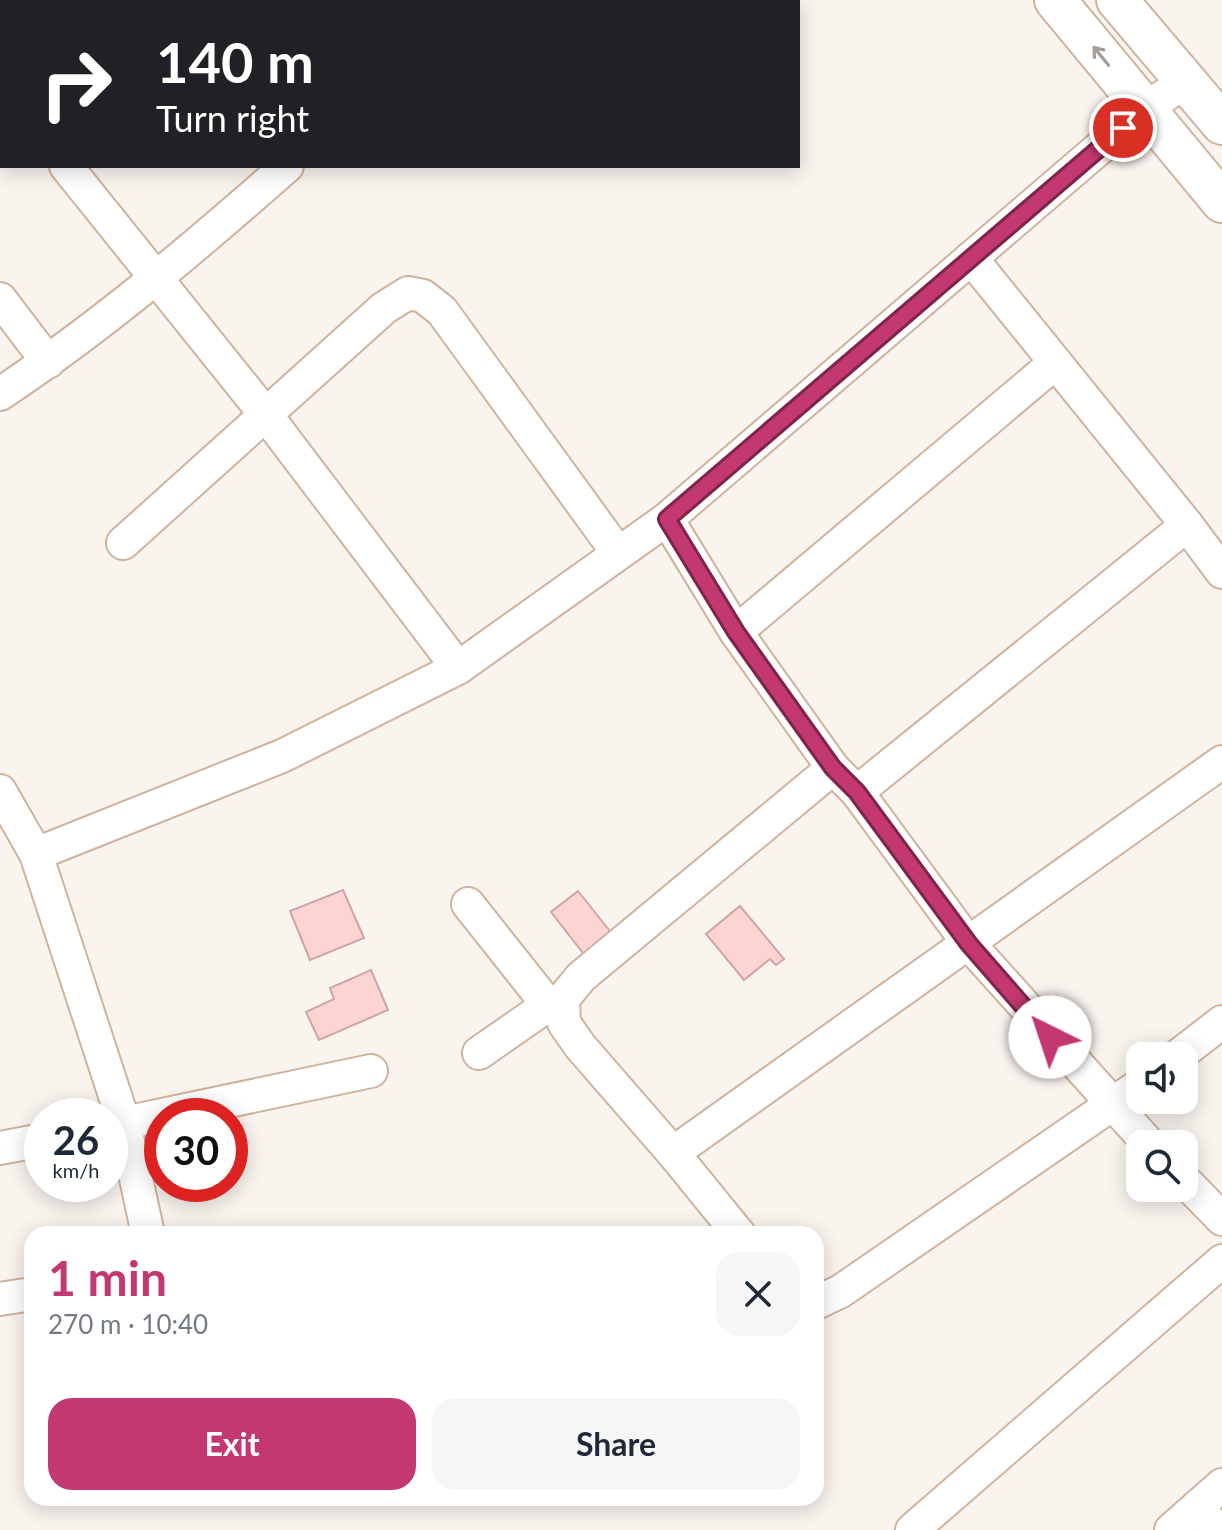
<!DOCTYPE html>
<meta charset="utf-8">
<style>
:root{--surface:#fff;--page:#f6f6f7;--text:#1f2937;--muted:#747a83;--accent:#c33870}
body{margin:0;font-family:Lato,sans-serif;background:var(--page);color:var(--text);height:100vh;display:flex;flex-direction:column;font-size:30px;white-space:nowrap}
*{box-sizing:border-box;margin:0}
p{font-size:26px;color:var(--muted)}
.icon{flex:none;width:44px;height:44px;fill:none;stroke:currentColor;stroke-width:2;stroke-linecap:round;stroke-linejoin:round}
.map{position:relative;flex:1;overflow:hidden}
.drawer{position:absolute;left:24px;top:1226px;width:800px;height:280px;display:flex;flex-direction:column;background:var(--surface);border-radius:24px;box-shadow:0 4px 20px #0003}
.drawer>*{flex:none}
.guide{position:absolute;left:0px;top:0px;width:800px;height:168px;box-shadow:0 4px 20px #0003;background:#202124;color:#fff;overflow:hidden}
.tools{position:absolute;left:1126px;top:1042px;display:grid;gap:16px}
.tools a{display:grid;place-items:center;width:72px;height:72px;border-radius:16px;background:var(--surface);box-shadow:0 4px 20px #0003;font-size:40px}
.speed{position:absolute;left:24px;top:1098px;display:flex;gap:16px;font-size:40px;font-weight:700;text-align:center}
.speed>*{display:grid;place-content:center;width:104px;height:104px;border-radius:50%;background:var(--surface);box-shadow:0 4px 20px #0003;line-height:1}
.speed small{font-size:20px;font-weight:400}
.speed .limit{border:12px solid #d22;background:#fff;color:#111}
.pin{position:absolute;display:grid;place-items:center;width:68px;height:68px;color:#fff;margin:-34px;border:4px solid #fff;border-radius:50%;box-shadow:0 2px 8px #0007}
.me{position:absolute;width:88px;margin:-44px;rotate:319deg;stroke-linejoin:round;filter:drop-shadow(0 0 6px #0008)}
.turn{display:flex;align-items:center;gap:28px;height:168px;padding:0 24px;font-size:36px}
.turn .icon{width:104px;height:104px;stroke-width:2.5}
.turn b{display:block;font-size:56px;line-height:68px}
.round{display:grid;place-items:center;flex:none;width:84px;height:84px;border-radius:24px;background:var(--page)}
.headline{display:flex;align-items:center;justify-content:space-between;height:136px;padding:0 24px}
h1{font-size:48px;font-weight:700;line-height:60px;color:var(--accent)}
.primary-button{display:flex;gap:16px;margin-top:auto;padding:16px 24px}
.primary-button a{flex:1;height:92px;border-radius:24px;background:var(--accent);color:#fff;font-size:32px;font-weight:700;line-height:92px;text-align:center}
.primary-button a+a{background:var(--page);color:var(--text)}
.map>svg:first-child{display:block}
</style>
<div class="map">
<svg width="1222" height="1530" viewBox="0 0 1222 1530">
<rect width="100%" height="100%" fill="#faf4ef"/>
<g fill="#fed4d3" stroke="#cda6a4" stroke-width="2">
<polygon points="343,890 364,938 310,960 290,911"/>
<polygon points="578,891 617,940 590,962 551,912"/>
<polygon points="740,906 784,959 776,965 770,959 744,980 706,934"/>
<polygon points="371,970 388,1010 319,1040 306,1012 334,999 330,988"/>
</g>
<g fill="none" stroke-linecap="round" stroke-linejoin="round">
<defs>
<g id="minor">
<polyline points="204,0 205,2"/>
<polyline points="147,2 150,0"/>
<polyline points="487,2 490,0"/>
<polyline points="0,116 2,114"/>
<polyline points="66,166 266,415 458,668"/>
<polyline points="0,299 48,362"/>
<path d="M0,394C102,326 195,247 287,166"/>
<polyline points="667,519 736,632 833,768 857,792 969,944 1149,1144"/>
<polyline points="1187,525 1222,572"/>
<polyline points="123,543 384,308 408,293 423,296 442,311 618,553"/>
<polyline points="736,632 1055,363"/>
<polyline points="833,768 581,977 563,999 564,1023 580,1046 673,1153 1222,762"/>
<polyline points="0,791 36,854 282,756 458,668 667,519 1145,109 1186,81"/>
<polyline points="857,792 1187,525 971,258"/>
<polyline points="36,854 124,1123 148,1234"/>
<polyline points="468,904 548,1005"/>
<polyline points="479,1053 548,1005 563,999"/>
<polyline points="1178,1056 1222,1022"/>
<polyline points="110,1126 371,1071"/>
<polyline points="0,1148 42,1140"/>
<polyline points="673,1153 739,1234"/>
<polyline points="1184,1180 1222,1219"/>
<polyline points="0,1299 32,1294"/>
<polyline points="816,1303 841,1291 1140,1085"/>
<polyline points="1197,1507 1217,1530"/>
<polyline points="912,1530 1222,1261"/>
<polyline points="1171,1530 1222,1485"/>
</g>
<g id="tertiary">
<polyline points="1055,0 1222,202"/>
<polyline points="1117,0 1222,124"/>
</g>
</defs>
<use href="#minor" stroke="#d0b39c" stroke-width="36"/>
<use href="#tertiary" stroke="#d0b39c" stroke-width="44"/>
<use href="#minor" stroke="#fff" stroke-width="32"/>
<use href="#tertiary" stroke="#fff" stroke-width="40"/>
</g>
<defs><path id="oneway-shaft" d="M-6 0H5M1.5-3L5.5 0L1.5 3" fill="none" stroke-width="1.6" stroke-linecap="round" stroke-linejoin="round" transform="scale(2)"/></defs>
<use stroke="#a29d99" href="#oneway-shaft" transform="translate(1101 56) rotate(-129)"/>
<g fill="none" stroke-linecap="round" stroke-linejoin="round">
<defs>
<polyline id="route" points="1050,1037 969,944 857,792 833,768 736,632 667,519 1123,128"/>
</defs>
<use href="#route" stroke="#7f2449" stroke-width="20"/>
<use href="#route" stroke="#c33870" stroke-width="14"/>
</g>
</svg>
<div class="tools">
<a><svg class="icon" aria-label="sound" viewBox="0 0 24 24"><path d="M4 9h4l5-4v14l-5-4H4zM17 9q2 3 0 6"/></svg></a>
<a><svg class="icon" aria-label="search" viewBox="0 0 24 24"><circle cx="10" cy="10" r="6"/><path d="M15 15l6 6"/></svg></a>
</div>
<div class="speed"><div>26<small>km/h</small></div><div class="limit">30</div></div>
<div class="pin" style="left:1123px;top:128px;background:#d93025"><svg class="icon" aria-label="arrive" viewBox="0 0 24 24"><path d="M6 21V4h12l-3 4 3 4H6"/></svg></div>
<svg class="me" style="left:1050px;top:1037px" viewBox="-20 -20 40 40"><circle r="19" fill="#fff"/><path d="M0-13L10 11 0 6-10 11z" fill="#c33870"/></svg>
<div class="guide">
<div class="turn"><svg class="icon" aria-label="right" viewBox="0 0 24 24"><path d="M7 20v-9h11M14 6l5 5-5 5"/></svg><div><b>140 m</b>Turn right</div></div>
</div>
<section class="drawer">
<div class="headline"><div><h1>1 min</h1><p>270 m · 10:40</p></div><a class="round"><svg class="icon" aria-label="close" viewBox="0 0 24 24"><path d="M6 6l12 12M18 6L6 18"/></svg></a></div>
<div class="primary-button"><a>Exit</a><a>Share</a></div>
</section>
</div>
